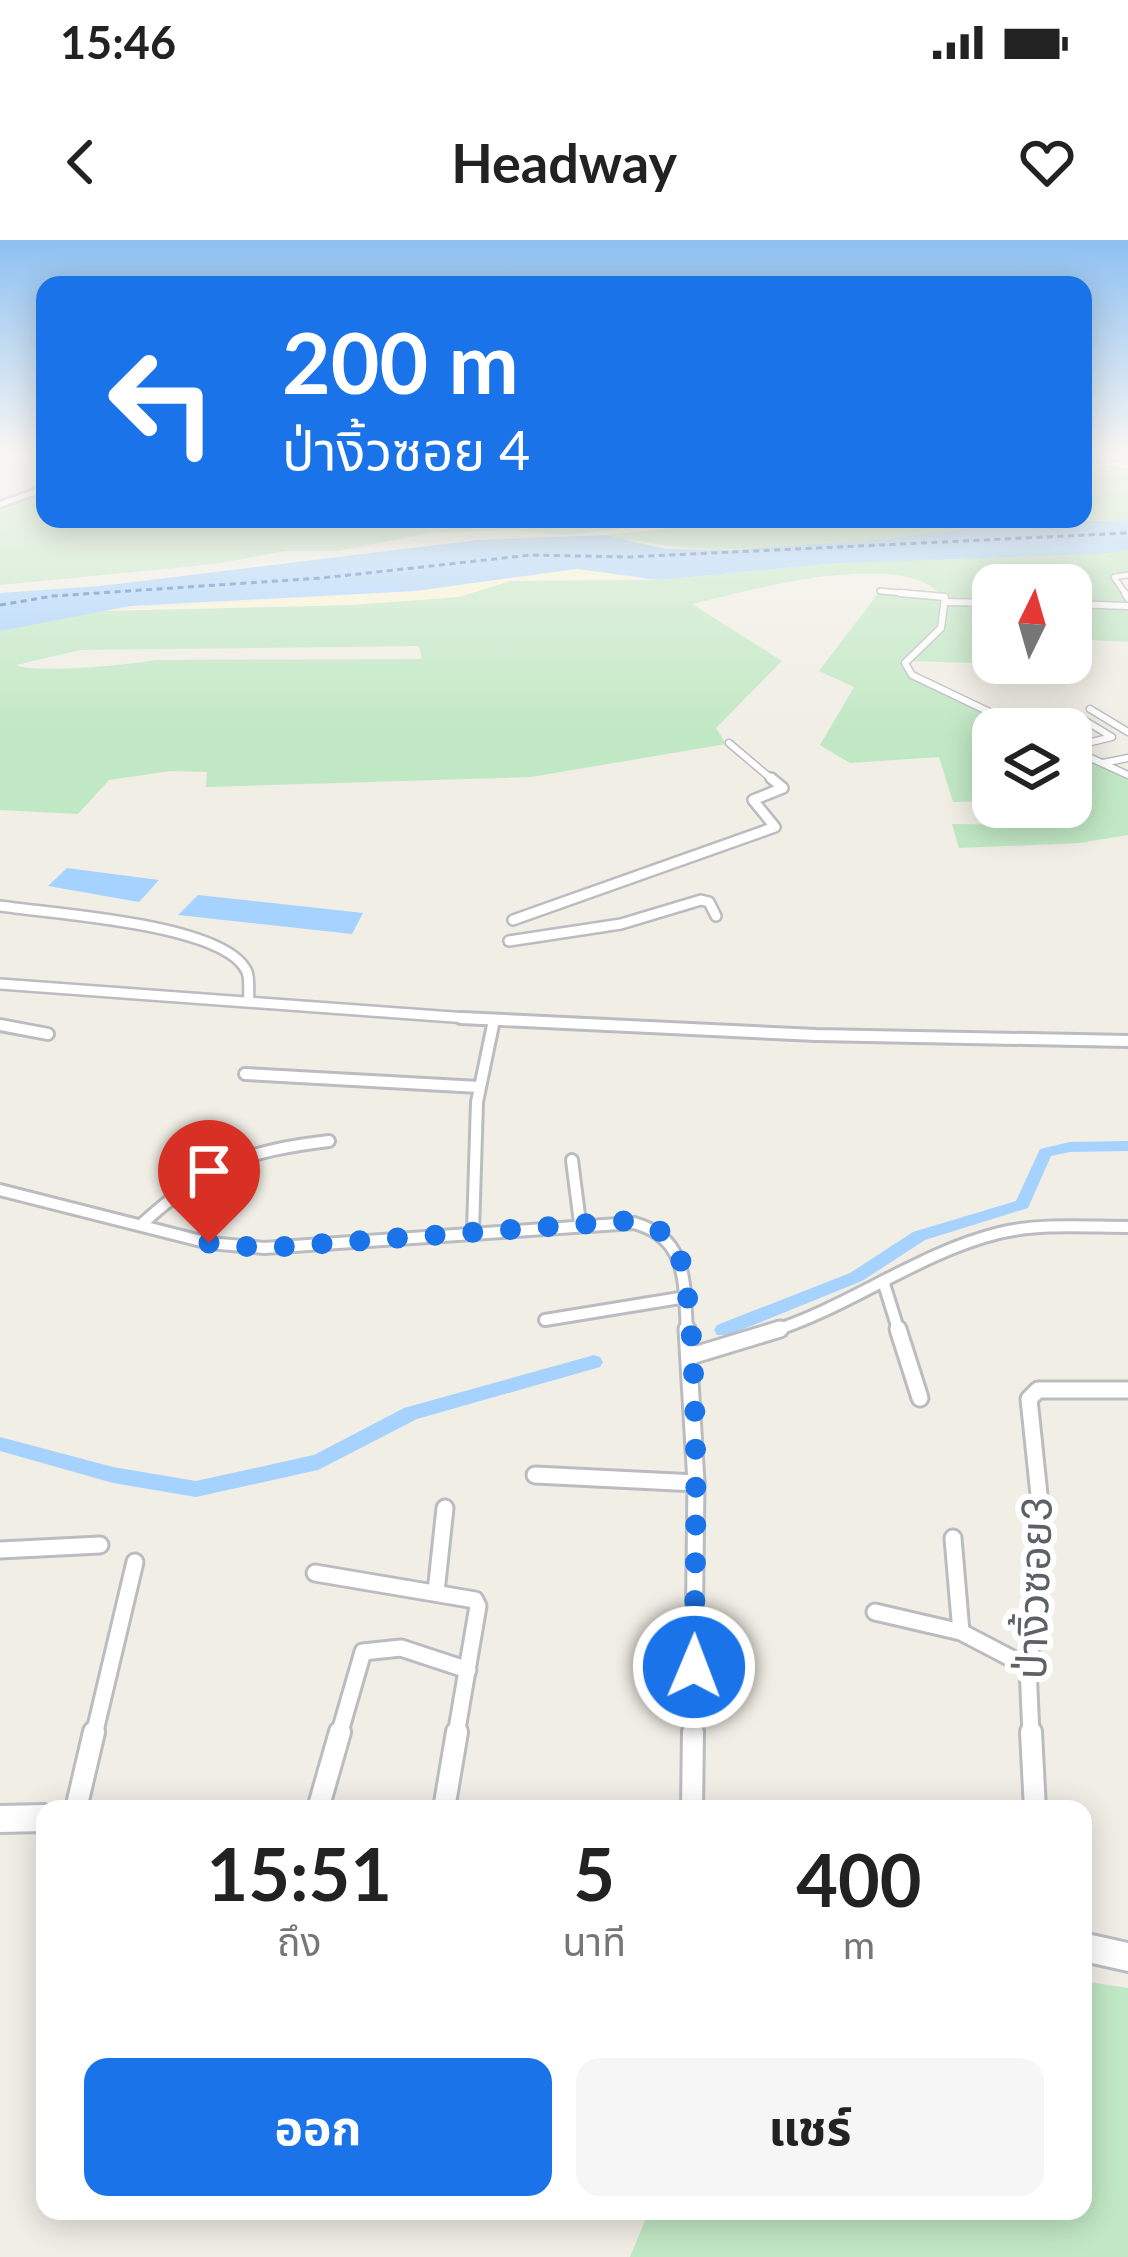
<!DOCTYPE html>
<html lang="th">
<meta charset="utf-8">
<style>
:root{--surface:#fff;--page:#f6f6f6;--text:#222;--muted:#767676;--accent:#1a73e8}
body{margin:0;font-family:Lato,"Noto Sans Thai",sans-serif;background:var(--page);color:var(--text);height:100vh;display:flex;flex-direction:column;font-size:45px;white-space:nowrap}
*{box-sizing:border-box;margin:0}
p{font-size:39px;color:var(--muted)}
.icon{flex:none;width:66px;height:66px;fill:none;stroke:currentColor;stroke-width:2;stroke-linecap:round;stroke-linejoin:round}
.map{position:relative;flex:1;overflow:hidden}
.drawer{position:absolute;left:36px;top:1560px;width:1056px;height:420px;display:flex;flex-direction:column;background:var(--surface);border-radius:24px;box-shadow:0 6px 30px #0003}
.drawer>*{flex:none}
.banner{position:absolute;left:36px;top:36px;width:1056px;height:252px;border-radius:24px;box-shadow:0 6px 30px #0003;background:#1a73e8;color:#fff;overflow:hidden}
.needle{width:78px;rotate:5deg}
.buttons{position:absolute;left:972px;top:324px;display:grid;gap:24px}
.buttons a{display:grid;place-items:center;width:120px;height:120px;border-radius:24px;background:var(--surface);box-shadow:0 6px 30px #0003;font-size:60px}
.pin{position:absolute;display:grid;place-items:center;width:102px;height:102px;color:#fff;margin:-123px -51px;border-radius:50% 50% 50% 0;rotate:-45deg;box-shadow:0 0 12px #0007}
.pin .icon{rotate:45deg}
.me{position:absolute;width:132px;margin:-66px;rotate:1deg;stroke-linejoin:round;filter:drop-shadow(0 0 9px #0008)}
.turn{display:flex;align-items:center;gap:42px;height:252px;padding:0 48px;font-size:54px}
.turn .icon{width:156px;height:156px;stroke-width:2.5}
.turn b{display:block;font-size:84px;line-height:102px}
.eta{display:flex;justify-content:space-evenly;align-items:center;height:204px;text-align:center}
.eta b{font-size:72px;font-weight:700;line-height:84px}
.cta{display:flex;gap:24px;margin-top:auto;padding:24px 48px}
.cta a{flex:1;height:138px;border-radius:24px;background:var(--accent);color:#fff;font-size:48px;font-weight:700;line-height:138px;text-align:center}
.cta a+a{background:var(--page);color:var(--text)}
.status{display:flex;justify-content:space-between;align-items:center;height:84px;padding:0 60px;background:var(--surface);direction:ltr}
.status svg{height:33px;fill:currentColor}
header{display:flex;justify-content:space-between;align-items:center;height:156px;padding:0 48px;background:var(--surface);font-size:54px;font-weight:700}
.map>svg:first-child{display:block}
</style>
<div class="status"><b>15:46</b><svg viewBox="0 0 49 12"><path d="M0 12V9h3v3zM5 12V6h3v6zM10 12V3h3v9zM15 12V0h3v12zM26 1h20v11H26zM47 4h2v5h-2z"/></svg></div>
<header><svg class="icon" aria-label="back" viewBox="0 0 24 24"><path d="M15 5l-7 7 7 7"/></svg>Headway<svg class="icon" aria-label="heart" viewBox="0 0 24 24"><path d="M12 20l-8-8c-3-5 5-10 8-4 3-6 11-1 8 4z"/></svg></header>
<div class="map">
<svg width="1128" height="2017" viewBox="0 0 1128 2017">
<rect width="100%" height="100%" fill="#f0eee5"/>
<g fill="#c1e8c4" fill-rule="evenodd">
<path d="M1105,227L1128,229V280C1088,281 1048,280 1008,284C874,297 740,327 606,295L755,279H1083V231Z"/>
<polygon points="45,254 45,279 708,279 565,295 513,290 428,293 339,311 285,311 216,324 0,345 0,271"/>
<path d="M1128,310V335H1113L1128,356V402L1071,399V345H993V423L1046,425L907,421L912,435L1025,489H993V561L953,562L939,517L850,523L820,505L854,447L819,431L880,351L943,357C903,306 748,351 692,364L782,421L716,488L726,504L531,537L206,547L207,532L170,531L109,540L78,574L0,570V391L93,371L350,365L459,357L510,341L659,340L839,323ZM419,406L422,419L155,420C132,425 33,434 16,425L80,410Z"/>
<polygon points="1071,509 1128,535 1128,595 1079,603 959,608 952,584 1075,586 1066,567 1071,567"/>
<polygon points="1083,1741 1128,1748 1128,2017 630,2017 649,1971 1083,1971"/>
</g>
<polygon fill="#fbf5d4" points="577,329 646,338 510,341 459,357 350,365 93,371 415,351"/>
<g fill="#a6d2ff">
<polygon points="1128,280 1128,310 1099,314 839,323 659,340 577,329 415,351 130,366 0,391 0,353 101,346 478,300 606,295 665,309 730,310 865,301 1012,283"/>
<polygon points="67,628 159,640 139,662 48,646"/>
<polygon points="198,655 363,673 352,694 178,675"/>
</g>
<g fill="none" stroke-linecap="round" stroke-linejoin="round">
<g fill="#a6d2ff" fill-rule="evenodd">
<polygon points="1128,901 1128,911 1070,912 1051,916 1028,968 925,1000 862,1041 729,1095 717,1095 714,1090 717,1085 850,1033 913,992 1016,961 1040,909 1070,902"/>
<polygon points="594,1115 600,1117 603,1122 600,1127 417,1179 318,1230 196,1257 113,1243 0,1211 0,1197 113,1227 196,1241 314,1215 404,1168"/>
</g>
<polyline stroke="#4176be" stroke-width="3" stroke-dasharray="6 4.5" stroke-linecap="butt" points="0,365 53,356 322,338 531,315 628,317 1128,293"/>
<defs>
<g id="street-far5">
<polyline points="1090,212 1106,223 1128,226"/>
<polyline points="880,351 933,356"/>
<polyline points="1127,356 1114,337 1128,335"/>
</g>
<g id="street-far4">
<polyline points="900,353 945,357 941,388 905,423 912,435 1025,489"/>
<polyline points="1125,353 1128,358"/>
<polyline points="946,362 993,363"/>
<polyline points="1071,364 1128,366"/>
<polyline points="1090,469 1128,492"/>
<polyline points="1014,483 1074,474 1112,497 1071,507"/>
<polyline points="729,503 774,541"/>
<polyline points="1071,509 1128,535"/>
<polyline points="1103,523 1128,518"/>
</g>
<g id="street-far3">
<path d="M0,666C50,674 226,683 247,732C250,739 248,753 249,760"/>
<polyline points="513,680 775,587 753,560 783,548 771,538"/>
<polyline points="509,701 621,684 701,660 709,662 716,676"/>
<polyline points="0,744 508,781"/>
</g>
<g id="street-far2">
<polyline points="461,778 816,795 1128,801"/>
<polyline points="0,785 48,794"/>
<polyline points="245,834 479,847"/>
<polyline points="572,920 580,983"/>
<path d="M0,950L209,1003L264,1008L634,983C689,998 684,1045 687,1092"/>
<path d="M142,984C205,926 245,911 329,901"/>
<polyline points="473,991 477,862 494,780"/>
<polyline points="884,1044 899,1092"/>
<polyline points="545,1080 686,1057"/>
<path d="M770,1092C850,1067 918,1013 999,993C1040,983 1086,987 1128,987"/>
</g>
<g id="street-far1">
<polyline points="687,1089 696,1243 693,1495"/>
<polyline points="898,1089 920,1158"/>
<polyline points="691,1116 780,1089"/>
<polyline points="535,1235 696,1243"/>
<polyline points="953,1298 961,1392"/>
<polyline points="0,1310 100,1305"/>
<polyline points="315,1333 475,1360 478,1366 456,1495"/>
<polyline points="436,1352 445,1268"/>
<polyline points="875,1372 961,1392 1028,1427"/>
<polyline points="94,1495 135,1322"/>
<polyline points="339,1495 363,1412 401,1408 468,1430"/>
<polyline points="1031,1495 1028,1427 1040,1348 1041,1274 1029,1159 1038,1150 1128,1150"/>
</g>
<g id="street">
<polyline points="1031,1492 1035,1569"/>
<polyline points="76,1569 94,1492"/>
<polyline points="318,1569 340,1492"/>
<polyline points="444,1569 457,1492"/>
<polyline points="692,1569 693,1492"/>
</g>
<g id="secondary">
<polygon points="45,246 45,251 0,267 0,262"/>
<polygon points="45,1565 54,1569 45,1569 45,1591 0,1592 0,1566"/>
<polygon points="1083,1693 1128,1703 1128,1731 1083,1721"/>
</g>
</defs>
<use href="#street-far5" stroke="#babcc1" stroke-width="8"/>
<use href="#street-far4" stroke="#babcc1" stroke-width="9"/>
<use href="#street-far3" stroke="#babcc1" stroke-width="14"/>
<use href="#street-far2" stroke="#babcc1" stroke-width="16"/>
<use href="#street-far1" stroke="#babcc1" stroke-width="21"/>
<use href="#street" stroke="#babcc1" stroke-width="26"/>
<use href="#secondary" stroke="#babdc3" stroke-width="6"/>
<use href="#street-far5" stroke="#fff" stroke-width="4.5"/>
<use href="#street-far4" stroke="#fff" stroke-width="6"/>
<use href="#street-far3" stroke="#fff" stroke-width="9"/>
<use href="#street-far2" stroke="#fff" stroke-width="10"/>
<use href="#street-far1" stroke="#fff" stroke-width="15"/>
<use href="#street" stroke="#fff" stroke-width="20"/>
<use href="#secondary" fill="#fff" fill-rule="evenodd"/>
</g>
<linearGradient id="sky" x2="0" y2="1"><stop stop-color="#8dc0f1"/><stop offset="0.43" stop-color="#f8f7f3"/><stop offset="1" stop-color="#f8f7f3" stop-opacity="0"/></linearGradient>
<rect width="1128" height="494" fill="url(#sky)"/>
<g fill="none" stroke-linecap="round" stroke-linejoin="round">
<path stroke="#1a73e8" stroke-width="21" stroke-dasharray="0 37.8" d="M209,1003L264,1008L623,981C640,984 663,988 673,1002C705,1047 694,1356 694,1427"/>
</g>
<g text-anchor="middle" stroke-width="12" stroke-linejoin="round" paint-order="stroke">
<g font-size="42" fill="#5d6066" stroke="#fff">
<text transform="translate(1034 1348) rotate(-88)" y="15">ป่างิ้วซอย3</text>
</g>
</g>
</svg>
<div class="buttons">
<a><svg class="needle" viewBox="-14 -14 28 28"><path d="M0-13l5 13h-10z" fill="#e53935"/><path d="M0 13l5-13h-10z" fill="#767676"/></svg></a>
<a><svg class="icon" aria-label="layers" viewBox="0 0 24 24"><path d="M12 4l9 5-9 5-9-5zM3 14l9 5 9-5"/></svg></a>
</div>
<div class="pin" style="left:209px;top:1003px;background:#d93025"><svg class="icon" aria-label="arrive" viewBox="0 0 24 24"><path d="M6 21V4h12l-3 4 3 4H6"/></svg></div>
<svg class="me" style="left:694px;top:1427px" viewBox="-20 -20 40 40"><circle r="17" fill="#1a73e8" stroke="#fff" stroke-width="3"/><path d="M0-11L8 9 0 5-8 9z" fill="#fff"/></svg>
<div class="banner">
<div class="turn"><svg class="icon" aria-label="left" viewBox="0 0 24 24"><path d="M17 20v-9H6M10 6l-5 5 5 5"/></svg><div><b>200 m</b>ป่างิ้วซอย 4</div></div>
</div>
<section class="drawer">
<div class="eta">
<div><b>15:51</b><p>ถึง</p></div>
<div><b>5</b><p>นาที</p></div>
<div><b>400</b><p>m</p></div>
</div>
<div class="cta"><a>ออก</a><a>แชร์</a></div>
</section>
</div>
